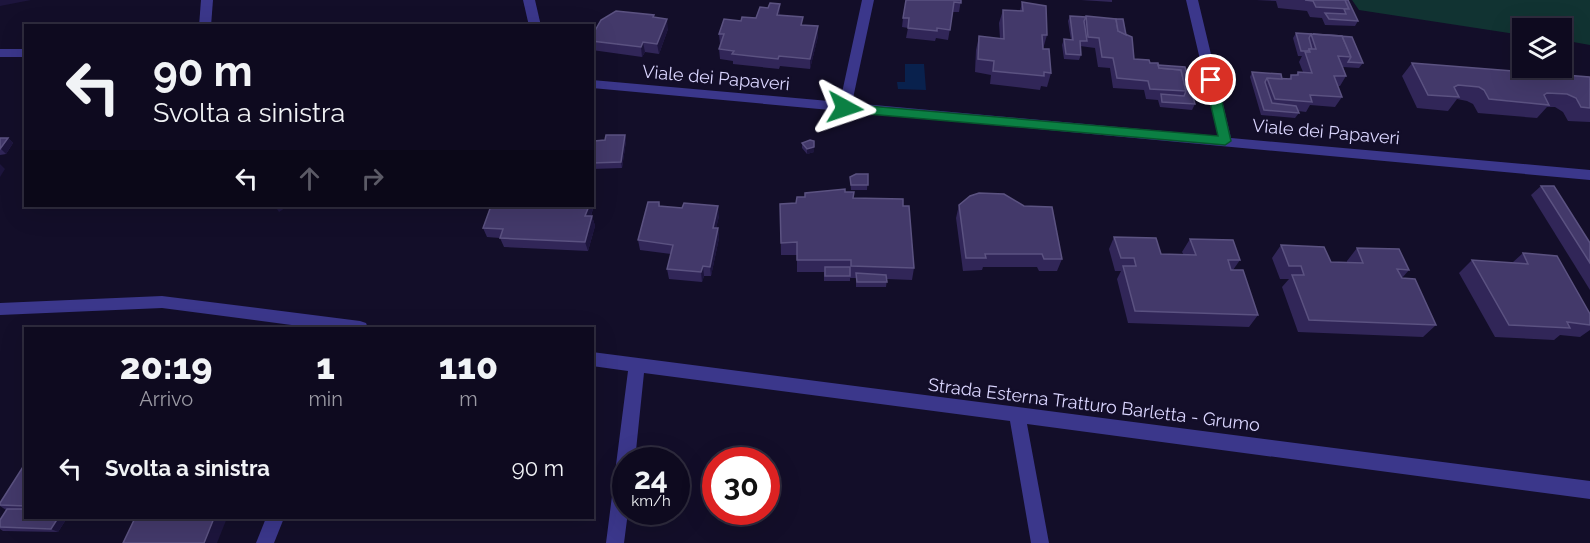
<!DOCTYPE html>
<html lang="it">
<style>
:root{--surface:#0e0a1f;--page:#1c182c;--text:#f1f3f6;--muted:#9b9aa4;--line:#2e2b3d}
body{margin:0;font-family:Raleway,sans-serif;background:var(--page);color:var(--text);height:100vh;display:flex;flex-direction:column;font-size:22px;white-space:nowrap}
*{box-sizing:border-box;margin:0}
p{font-size:20px;color:var(--muted)}
.icon{flex:none;width:33px;height:33px;fill:none;stroke:currentColor;stroke-width:2;stroke-linecap:round;stroke-linejoin:round}
.map{position:relative;flex:1;overflow:hidden}
.panel{position:absolute;left:24px;top:327px;width:570px;height:192px;display:flex;flex-direction:column;background:var(--surface);border-radius:0px;box-shadow:0 6px 24px #0002,0 0 0 2px var(--line)}
.panel>*{flex:none}
.guide{position:absolute;left:24px;top:24px;width:570px;height:183px;border-radius:0px;box-shadow:0 6px 24px #0002,0 0 0 2px var(--line);background:#0e0a1f;color:var(--text);overflow:hidden}
.buttons{position:absolute;left:1512px;top:18px;display:grid;gap:12px}
.buttons a{display:grid;place-items:center;width:60px;height:60px;border-radius:0px;background:var(--surface);box-shadow:0 6px 24px #0002,0 0 0 2px var(--line);font-size:30px}
.speed{position:absolute;left:612px;top:447px;display:flex;gap:12px;font-size:30px;font-weight:700;text-align:center}
.speed>*{display:grid;place-content:center;width:78px;height:78px;border-radius:50%;background:var(--surface);box-shadow:0 6px 24px #0002,0 0 0 2px var(--line);line-height:1}
.speed small{font-size:15px;font-weight:400}
.speed .limit{border:9px solid #d22;background:#fff;color:#111}
.pin{position:absolute;display:grid;place-items:center;width:51px;height:51px;color:#fff;margin:-26px;border:3px solid #fff;border-radius:50%;box-shadow:0 2px 6px #0007}
.me{position:absolute;width:66px;margin:-33px;rotate:95deg;stroke-linejoin:round;filter:drop-shadow(0 0 4px #0008)}
.turn{display:flex;align-items:center;gap:21px;height:126px;padding:0 30px;font-size:27px}
.turn .icon{width:78px;height:78px;stroke-width:2.5}
.turn b{display:block;font-size:42px;line-height:51px}
.lanes{display:flex;align-items:center;height:57px;padding:0 30px;background:#0003;justify-content:center;gap:30px;direction:ltr}
.lanes .off{opacity:.35}
.eta{display:flex;justify-content:space-evenly;align-items:center;height:102px;text-align:center}
.eta b{font-size:36px;font-weight:800;line-height:42px}
ul{padding:0;list-style:none}
li{display:flex;align-items:center;gap:18px;height:78px;padding:0 30px}
li div{flex:1}
li b{display:block;font-size:22px}
li em{font-style:normal}
.map>svg:first-child{display:block}
</style>
<div class="map">
<svg width="1590" height="543" viewBox="0 0 1590 543">
<rect width="100%" height="100%" fill="#130e29"/>
<polygon fill="#113332" points="1352,0 1590,0 1590,45 1562,40 1562,28 1522,28 1522,35 1359,10"/>
<polygon fill="#09214d" points="905,64 924,64 926,90 898,89 897,82 905,82"/>
<g fill="none" stroke-linecap="round" stroke-linejoin="round">
<g fill="#3b378b" fill-rule="evenodd">
<polygon points="201,0 213,0 211,26 199,26"/>
<polygon points="523,0 535,0 541,26 529,26"/>
<polygon points="862,0 874,0 852,103 1218,136 1186,0 1198,0 1231,138 1590,170 1590,180 592,88 592,80 840,102"/>
<rect x="0" y="49" width="26" height="8"/>
<polygon points="162,296 360,321 366,323 368,328 314,328 162,308 0,315 0,303"/>
<polygon points="592,352 1590,481 1590,499 1027,424 1049,543 1031,543 1010,421 644,373 635,460 626,460 626,512 628,512 624,543 606,543 628,371 592,366"/>
<polygon points="266,518 284,518 274,543 256,543"/>
</g>
</g>
<g fill="#312658">
<polygon points="961,0 959,12 953,12 948,40 936,38 935,41 906,38 908,28 902,27 903,18"/>
<polygon points="1081,0 1112,0 1112,2"/>
<polygon points="1256,0 1348,0 1358,21 1355,26 1325,25 1322,18 1310,17 1307,11 1278,8 1276,1"/>
<polygon points="1022,2 1047,35 1043,49 1051,73 1047,87 1041,86 1040,90 990,84 991,75 975,72 976,50 979,36 1000,39 999,23 1003,10 1020,11"/>
<polygon points="780,15 803,25 818,26 818,36 810,69 780,66 779,69 733,64 733,61 720,59 719,49 721,44 720,44 719,34 741,21"/>
<polygon points="1070,16 1086,17 1126,35 1134,59 1158,65 1185,67 1195,104 1192,110 1160,107 1158,100 1146,99 1144,90 1113,88 1110,68 1098,67 1095,48 1080,46 1081,55 1079,60 1064,59 1062,45 1064,39 1071,40 1068,21"/>
<polygon points="654,18 668,29 659,54 645,52 642,57 592,50 592,36"/>
<polygon points="1296,33 1352,37 1363,63 1359,68 1343,67 1346,76 1340,86 1338,86 1342,97 1335,107 1310,105 1306,112 1298,111 1299,113 1295,118 1261,115 1250,77 1252,72 1282,79 1289,79 1291,75 1296,75 1298,72 1303,72 1299,62 1302,56 1298,56 1293,38"/>
<polygon points="1412,63 1590,77 1590,122 1568,121 1563,112 1555,107 1547,107 1537,118 1478,113 1473,104 1467,101 1457,99 1448,111 1417,108 1402,76"/>
<polygon points="625,135 626,141 622,168 592,169 592,151 605,140"/>
<polygon points="0,138 8,138 13,143 6,154 0,155"/>
<polygon points="802,143 814,152 807,154 802,148"/>
<polygon points="868,174 867,190 851,190 850,177"/>
<polygon points="1541,186 1590,243 1590,290 1531,195"/>
<polygon points="845,192 854,198 903,206 914,268 912,280 887,279 886,287 856,287 856,278 850,278 850,281 824,281 824,272 797,272 797,255 781,255 780,204 796,203 805,197"/>
<polygon points="659,202 660,206 719,216 716,228 718,228 719,238 711,276 704,276 702,282 669,279 667,269 671,254 640,250 638,240"/>
<polygon points="594,205 591,216 592,216 595,226 588,251 504,247 500,238 487,237 483,228"/>
<polygon points="959,205 1062,259 1057,271 1039,271 1037,267 983,267 982,270 963,271 956,218"/>
<polygon points="249,206 269,206 267,208"/>
<polygon points="1114,237 1161,254 1184,255 1182,252 1190,239 1240,260 1233,270 1258,315 1249,327 1128,323 1117,279 1121,271 1115,271 1109,249"/>
<polygon points="1281,245 1331,262 1347,263 1347,261 1357,248 1409,270 1402,278 1436,325 1423,337 1298,332 1282,287 1289,279 1280,279 1272,258"/>
<polygon points="1523,253 1590,314 1590,330 1580,337 1560,335 1554,340 1495,337 1459,273 1472,260 1512,263"/>
<polygon points="26,462 26,518 67,518 58,532 3,531 0,529 0,520 6,510 0,506 0,503"/>
</g>
<g fill="#1d153d">
<polygon points="0,0 31,0 0,6"/>
<polygon points="780,4 780,14 777,25 777,15"/>
<polygon points="667,19 668,29 659,54 657,44"/>
<polygon points="818,26 818,36 810,69 810,59"/>
<polygon points="643,42 645,52 642,57 641,47"/>
<polygon points="625,135 626,141 622,168 621,162"/>
<polygon points="8,138 13,143 6,154 1,149"/>
<polygon points="814,147 814,152 807,154 807,149"/>
<polygon points="0,164 5,169 0,177"/>
<polygon points="592,199 594,205 588,225 585,216 589,206 592,206"/>
<polygon points="275,206 288,206 279,212"/>
<polygon points="718,206 719,216 714,237 713,228"/>
<polygon points="592,216 595,226 588,251 585,242"/>
<polygon points="718,228 719,238 711,276 710,267"/>
<polygon points="703,266 704,276 702,282 701,272"/>
<polygon points="58,518 67,518 58,532 51,529"/>
<polygon points="214,518 227,518 217,543 204,543"/>
</g>
<g fill="#43396a" stroke="#5b5281" stroke-width="1.5">
<polygon points="906,0 961,0 961,3 954,2 950,30 937,28 937,31 908,28 909,18 903,18"/>
<polygon points="1305,0 1345,0 1349,9 1316,7 1313,1"/>
<polygon points="1345,0 1348,0 1358,21 1329,19 1325,13 1346,14 1344,9 1349,9"/>
<polygon points="1022,2 1046,6 1047,35 1042,35 1043,49 1049,49 1051,73 1044,72 1044,76 993,71 994,61 978,59 979,36 1004,39 1003,10 1023,11"/>
<polygon points="770,3 780,4 777,15 803,17 801,25 818,26 810,59 779,56 778,59 732,54 734,51 719,49 724,34 719,34 724,19 741,21 742,17 756,18 760,7 768,8"/>
<polygon points="616,11 654,15 653,17 667,19 657,44 643,42 641,47 592,41 592,36 601,20"/>
<polygon points="1070,16 1086,17 1084,21 1087,41 1080,41 1081,55 1066,54 1064,39 1073,40"/>
<polygon points="1086,16 1116,19 1118,31 1132,37 1134,59 1149,60 1150,63 1158,63 1159,68 1181,70 1186,91 1150,89 1148,81 1117,78 1113,58 1102,57 1099,38 1088,37"/>
<polygon points="1116,19 1123,19 1126,35 1118,31"/>
<polygon points="1296,33 1311,34 1309,38 1312,49 1309,49 1308,51 1301,51"/>
<polygon points="1311,34 1342,36 1351,57 1338,56 1346,76 1334,76 1342,97 1310,95 1312,102 1275,99 1267,78 1291,79 1291,75 1298,75 1298,72 1312,73 1305,52 1310,52 1309,49 1316,49"/>
<polygon points="1313,34 1352,37 1363,63 1348,62 1351,57 1342,36"/>
<polygon points="1412,63 1590,77 1590,108 1581,107 1576,98 1567,94 1547,93 1544,95 1549,105 1489,99 1484,90 1479,87 1458,85 1454,87 1459,97 1428,95"/>
<polygon points="1158,65 1185,67 1195,104 1162,102 1161,94 1184,96 1186,91 1181,70 1159,68"/>
<polygon points="1252,72 1281,74 1282,79 1267,78 1265,82 1272,103 1296,106 1299,113 1264,110"/>
<polygon points="606,135 625,135 621,162 592,163 592,151 594,141 605,140"/>
<polygon points="0,138 8,138 0,149"/>
<polygon points="810,140 814,141 814,147 807,149 802,143"/>
<polygon points="856,174 868,174 868,185 851,185 850,177"/>
<polygon points="1541,186 1554,186 1590,243 1590,263"/>
<polygon points="845,189 845,192 854,192 853,198 903,199 903,206 909,206 914,268 851,266 851,260 797,260 797,242 781,243 780,204 796,203 797,197 805,197 805,193"/>
<polygon points="979,193 1004,194 1024,206 1052,207 1062,259 1044,259 1042,254 985,254 986,258 966,258 959,205 970,196"/>
<polygon points="648,202 659,202 659,206 682,208 684,203 718,206 713,228 718,228 710,267 703,266 701,272 667,269 673,245 638,240"/>
<polygon points="491,206 589,206 585,216 592,216 585,242 500,238 503,229 483,228"/>
<polygon points="1114,237 1156,238 1161,254 1196,255 1190,239 1233,240 1240,260 1228,260 1231,270 1243,270 1258,315 1135,311 1123,266 1136,266 1134,258 1121,258"/>
<polygon points="1281,245 1324,247 1331,262 1363,263 1357,248 1399,249 1409,270 1397,269 1402,278 1415,279 1436,325 1309,320 1292,275 1304,275 1301,266 1289,266"/>
<polygon points="1523,253 1557,256 1590,314 1590,325 1567,322 1570,328 1509,325 1472,260 1528,264"/>
<rect x="825" y="267" width="25" height="9"/>
<polygon points="856,273 886,275 887,282 857,282"/>
<polygon points="26,462 26,506 0,505 0,503"/>
<polygon points="7,509 26,509 26,518 58,518 51,529 0,527 0,520"/>
<polygon points="135,518 214,518 204,543 123,543"/>
</g>
<polygon fill="#0b8043" stroke="#07532c" stroke-width="1.5" points="1211,76 1217,80 1231,141 1225,145 845,112 839,108 845,104 1218,136 1205,80"/>
<g text-anchor="middle" stroke-width="4.5" stroke-linejoin="round" paint-order="stroke">
<g font-size="18" fill="#dbd6ff" stroke="#130e29">
<text transform="translate(716 78) rotate(5)" y="6">Viale dei Papaveri</text>
<text transform="translate(1326 132) rotate(5)" y="6">Viale dei Papaveri</text>
<text transform="translate(1094 405) rotate(7)" y="6">Strada Esterna Tratturo Barletta - Grumo</text>
</g>
</g>
</svg>
<div class="buttons">
<a><svg class="icon" aria-label="layers" viewBox="0 0 24 24"><path d="M12 4l9 5-9 5-9-5zM3 14l9 5 9-5"/></svg></a>
</div>
<div class="speed"><div>24<small>km/h</small></div><div class="limit">30</div></div>
<div class="pin" style="left:1211px;top:80px;background:#d93025"><svg class="icon" aria-label="arrive" viewBox="0 0 24 24"><path d="M6 21V4h12l-3 4 3 4H6"/></svg></div>
<svg class="me" style="left:845px;top:108px" viewBox="-20 -20 40 40"><path d="M0-17L14 15 0 8-14 15z" fill="#0b8043" stroke="#fff" stroke-width="4"/></svg>
<div class="guide">
<div class="turn"><svg class="icon" aria-label="left" viewBox="0 0 24 24"><path d="M17 20v-9H6M10 6l-5 5 5 5"/></svg><div><b>90 m</b>Svolta a sinistra</div></div>
<div class="lanes"><svg class="icon" aria-label="left" viewBox="0 0 24 24"><path d="M17 20v-9H6M10 6l-5 5 5 5"/></svg><svg class="icon off" aria-label="ahead" viewBox="0 0 24 24"><path d="M12 20V5M6 11l6-6 6 6"/></svg><svg class="icon off" aria-label="right" viewBox="0 0 24 24"><path d="M7 20v-9h11M14 6l5 5-5 5"/></svg></div>
</div>
<section class="panel">
<div class="eta">
<div><b>20:19</b><p>Arrivo</p></div>
<div><b>1</b><p>min</p></div>
<div><b>110</b><p>m</p></div>
</div>
<ul>
<li><svg class="icon" aria-label="left" viewBox="0 0 24 24"><path d="M17 20v-9H6M10 6l-5 5 5 5"/></svg><div><b>Svolta a sinistra</b></div><em>90 m</em></li>
</ul>
</section>
</div>
